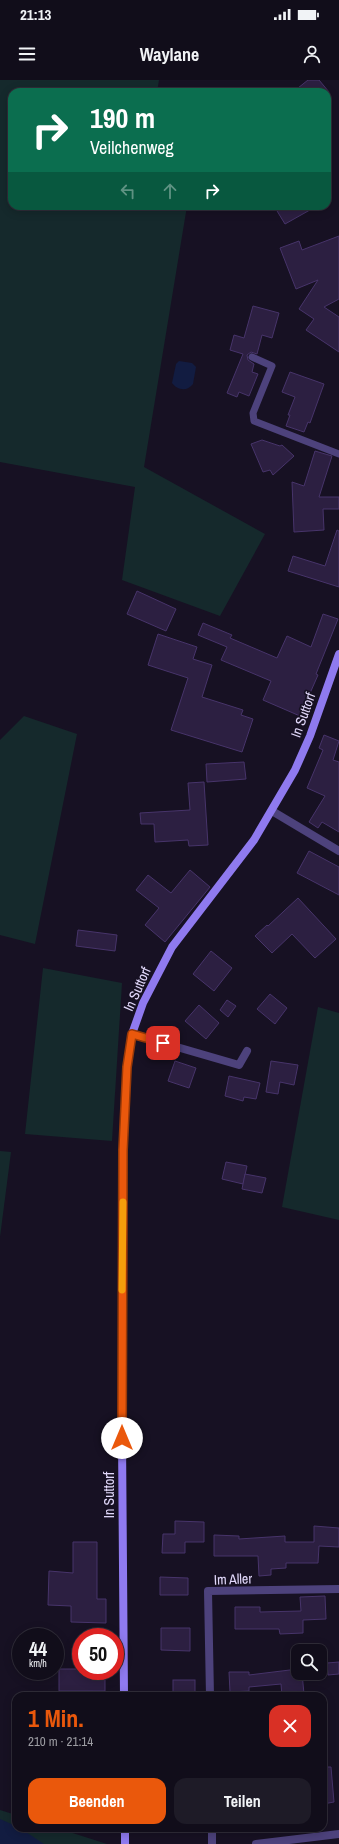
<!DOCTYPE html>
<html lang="de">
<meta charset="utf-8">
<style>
:root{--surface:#110d1a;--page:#1e1b27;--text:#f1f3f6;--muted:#9c9ca2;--line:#302d39;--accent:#ea580c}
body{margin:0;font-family:"Archivo Narrow",sans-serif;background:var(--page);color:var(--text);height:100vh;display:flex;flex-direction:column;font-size:15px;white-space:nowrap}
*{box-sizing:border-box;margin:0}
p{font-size:13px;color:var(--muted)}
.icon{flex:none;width:22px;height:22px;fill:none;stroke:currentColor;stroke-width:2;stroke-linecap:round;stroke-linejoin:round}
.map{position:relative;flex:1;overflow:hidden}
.panel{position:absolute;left:12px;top:1612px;width:315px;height:140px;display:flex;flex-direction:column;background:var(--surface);border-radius:12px;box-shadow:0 2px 10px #0003,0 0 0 1px var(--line)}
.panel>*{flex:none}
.banner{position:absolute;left:8px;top:8px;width:323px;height:122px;border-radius:12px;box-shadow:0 2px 10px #0003,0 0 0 1px var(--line);background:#0b6e4f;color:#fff;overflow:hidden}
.fabs{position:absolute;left:291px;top:1564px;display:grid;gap:8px}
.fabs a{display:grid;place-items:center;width:36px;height:36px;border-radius:8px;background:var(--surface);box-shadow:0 2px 10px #0003,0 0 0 1px var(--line);font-size:20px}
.speed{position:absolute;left:12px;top:1548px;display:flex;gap:8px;font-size:20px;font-weight:700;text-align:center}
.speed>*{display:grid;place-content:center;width:52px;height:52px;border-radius:50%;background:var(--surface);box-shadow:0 2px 10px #0003,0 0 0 1px var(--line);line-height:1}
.speed small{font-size:10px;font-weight:400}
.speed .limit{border:6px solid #d22;background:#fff;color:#111}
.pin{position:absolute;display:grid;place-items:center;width:34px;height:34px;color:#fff;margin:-17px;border-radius:8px;box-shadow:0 2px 6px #0006}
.me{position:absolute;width:44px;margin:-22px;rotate:0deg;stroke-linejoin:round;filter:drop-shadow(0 0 3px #0008)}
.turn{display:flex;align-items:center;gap:14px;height:84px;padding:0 16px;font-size:18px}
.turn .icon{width:52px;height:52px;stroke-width:2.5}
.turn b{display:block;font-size:28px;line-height:34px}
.lanes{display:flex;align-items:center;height:38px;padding:0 16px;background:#0003;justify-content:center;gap:20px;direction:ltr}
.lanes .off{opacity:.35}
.round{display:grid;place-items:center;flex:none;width:42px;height:42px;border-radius:12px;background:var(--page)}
.headline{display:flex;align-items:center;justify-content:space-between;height:68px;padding:0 16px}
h1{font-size:24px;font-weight:700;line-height:30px;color:var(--accent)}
.primary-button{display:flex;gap:8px;margin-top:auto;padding:8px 16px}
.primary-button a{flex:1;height:46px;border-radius:12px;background:var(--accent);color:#fff;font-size:16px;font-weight:700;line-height:46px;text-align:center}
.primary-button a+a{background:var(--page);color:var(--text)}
.status{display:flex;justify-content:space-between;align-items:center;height:28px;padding:0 20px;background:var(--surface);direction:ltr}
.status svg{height:11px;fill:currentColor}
header{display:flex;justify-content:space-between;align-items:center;height:52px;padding:0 16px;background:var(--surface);font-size:18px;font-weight:700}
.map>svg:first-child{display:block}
</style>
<div class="status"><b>21:13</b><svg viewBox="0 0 49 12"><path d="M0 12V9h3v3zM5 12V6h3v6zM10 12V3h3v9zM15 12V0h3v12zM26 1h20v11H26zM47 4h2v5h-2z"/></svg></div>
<header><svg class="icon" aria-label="menu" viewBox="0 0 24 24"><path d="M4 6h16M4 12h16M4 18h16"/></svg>Waylane<svg class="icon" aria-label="person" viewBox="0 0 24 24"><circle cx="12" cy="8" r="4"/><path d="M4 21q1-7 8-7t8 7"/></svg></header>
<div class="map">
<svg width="339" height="1764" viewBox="0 0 339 1764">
<rect width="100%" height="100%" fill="#171123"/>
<g fill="#15292c">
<polygon points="0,0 159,0 157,12 12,12 12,126 187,126 144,387 265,454 220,536 122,500 135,407 0,382"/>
<polygon points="24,636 77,654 35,864 0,855 0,660"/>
<polygon points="43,888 122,903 112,1061 25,1054"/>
<polygon points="318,927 339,933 339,1140 282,1127"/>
<polygon points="0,1071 11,1072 0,1157"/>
<polygon points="0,1730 16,1735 16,1748 57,1748 107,1764 0,1764"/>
</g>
<g fill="#121c41">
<path d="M179,281L192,283L196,287L193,304C187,312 177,310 172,303L176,284Z"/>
<polygon points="0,1739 16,1746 16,1748 20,1748 44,1764 0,1764"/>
</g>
<g fill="#2c1f41" stroke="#47346a">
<polygon points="308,0 319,0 329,12 293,12"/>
<polygon points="274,126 317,126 285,144"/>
<polygon points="339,156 339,219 324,227 339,237 339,272 306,250 314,239 299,229 318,200 296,209 280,168 299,161 302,170"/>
<polygon points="253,226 279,233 272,258 262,255 257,274 251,272 247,275 248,280 254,284 252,292 258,294 249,316 239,312 237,317 227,313 243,274 230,270 234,255 244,258"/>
<polygon points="290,292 324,304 310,343 308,342 304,352 286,346 290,335 288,335 295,317 282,312"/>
<polygon points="262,360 280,366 282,365 294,376 273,395 270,390 263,392 251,364"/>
<polygon points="315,371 332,376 319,417 339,417 339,429 323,429 324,450 294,452 292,402 304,406"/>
<polygon points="337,450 339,451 339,507 288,491 293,476 325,486"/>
<polygon points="137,511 176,529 166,551 127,534"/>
<polygon points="323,534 338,539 316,594 318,595 300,636 263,620 271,601 221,580 227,567 198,555 203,543 232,555 230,558 277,578 287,556 311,567"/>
<polygon points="158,554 197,567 193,579 212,585 202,617 243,630 241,635 253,639 242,672 171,650 188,598 148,585"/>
<polygon points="324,655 339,661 333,680 339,682 339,752 322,742 318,748 309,742 325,716 307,708 323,670 319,668"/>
<polygon points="244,682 246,699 207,702 206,684"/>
<polygon points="204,702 208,765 189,766 188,760 155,762 154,744 141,744 140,733 190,730 188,703"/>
<polygon points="309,771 339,787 339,815 297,793"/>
<polygon points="190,790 210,807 165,862 145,845 159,828 136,810 148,795 171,813"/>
<polygon points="298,818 336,859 315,878 292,854 272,873 255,856 267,845 268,846"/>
<polygon points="78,850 117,855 115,871 76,866"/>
<polygon points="211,871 232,888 214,911 193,894"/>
<polygon points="270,914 287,928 275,944 257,929"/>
<polygon points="227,920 236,926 228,937 220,930"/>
<polygon points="199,925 219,943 206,959 185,941"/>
<polygon points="175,981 196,988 189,1008 168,1001"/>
<polygon points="271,981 298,985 294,1005 280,1002 278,1014 266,1012"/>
<polygon points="229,996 260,1003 256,1019 244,1017 243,1021 225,1016"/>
<polygon points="226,1082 247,1086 243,1104 222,1099"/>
<polygon points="245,1094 266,1098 262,1113 242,1109"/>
<polygon points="175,1441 204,1442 204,1462 185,1462 185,1473 162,1473 163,1454 175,1454"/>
<polygon points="314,1446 339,1448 339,1467 319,1466 318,1483 286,1483 286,1488 271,1489 271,1495 259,1496 258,1476 214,1476 214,1455 239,1456 239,1459 285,1456 285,1462 314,1462"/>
<polygon points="73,1462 97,1462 97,1519 106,1519 106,1543 71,1542 71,1526 48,1525 49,1491 73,1493"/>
<polygon points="160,1497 188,1498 188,1515 160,1515"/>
<polygon points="325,1516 326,1539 303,1540 303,1553 280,1554 279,1549 235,1549 235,1527 260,1527 260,1532 301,1531 300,1517"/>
<polygon points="161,1548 190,1548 190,1571 161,1570"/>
<polygon points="339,1582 339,1594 328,1595 327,1583"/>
<polygon points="59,1589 81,1589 81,1591 85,1591 85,1593 105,1593 105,1611 59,1611"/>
<polygon points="298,1589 298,1593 302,1593 304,1614 282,1616 281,1604 249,1607 249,1611 230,1612 229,1592 249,1592 249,1595"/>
<rect x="173" y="1600" width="22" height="16"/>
<polygon points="323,1687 331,1687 334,1722 323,1724"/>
</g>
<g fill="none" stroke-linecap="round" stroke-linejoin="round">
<polyline stroke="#4d427c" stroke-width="7" points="252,277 272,286 253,333 254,341 339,374"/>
<g stroke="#4d427c" stroke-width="8">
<polyline points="272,731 339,771"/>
<polyline points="132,954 239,985 247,971"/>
<polyline points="210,1616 208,1511 339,1509"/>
<polyline points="212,1748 212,1764"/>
<polyline points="256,1764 339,1754"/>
</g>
<g stroke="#8f7aef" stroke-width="8">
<polyline points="124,1616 122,1358 123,1070 127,987 132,954 143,923 172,867 254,760 295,690 310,656 339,574"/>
<polyline points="125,1748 125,1764"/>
</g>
</g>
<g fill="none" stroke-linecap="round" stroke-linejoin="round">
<defs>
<polyline id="route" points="122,1358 123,1070 127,987 132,954 163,963"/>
</defs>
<use href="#route" stroke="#983908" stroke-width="10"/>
<use href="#route" stroke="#ea580c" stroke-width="7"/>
<polyline stroke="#f59e0b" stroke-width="7" points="122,1210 123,1122"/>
</g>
<g text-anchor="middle" stroke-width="3.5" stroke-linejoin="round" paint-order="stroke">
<g font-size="14" fill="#e1d8fa" stroke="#171123">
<text transform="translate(303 635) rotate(-70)" y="5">In Suttorf</text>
<text transform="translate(137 909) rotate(-66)" y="5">In Suttorf</text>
<text transform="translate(109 1415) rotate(-90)" y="5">In Suttorf</text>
<text transform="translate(233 1499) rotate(-2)" y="5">Im Aller</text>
</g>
</g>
</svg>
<div class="fabs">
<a><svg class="icon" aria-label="search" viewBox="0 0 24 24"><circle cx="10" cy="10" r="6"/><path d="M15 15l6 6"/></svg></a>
</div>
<div class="speed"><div>44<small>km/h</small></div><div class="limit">50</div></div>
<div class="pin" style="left:163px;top:963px;background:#d93025"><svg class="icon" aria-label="arrive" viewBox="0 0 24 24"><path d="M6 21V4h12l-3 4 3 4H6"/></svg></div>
<svg class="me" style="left:122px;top:1358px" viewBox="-20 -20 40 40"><circle r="19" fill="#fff"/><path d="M0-13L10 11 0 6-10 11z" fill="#ea580c"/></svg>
<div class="banner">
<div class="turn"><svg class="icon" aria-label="right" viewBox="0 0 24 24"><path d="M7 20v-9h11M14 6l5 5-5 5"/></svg><div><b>190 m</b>Veilchenweg</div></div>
<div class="lanes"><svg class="icon off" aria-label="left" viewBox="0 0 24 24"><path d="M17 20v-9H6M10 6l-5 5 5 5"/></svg><svg class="icon off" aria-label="ahead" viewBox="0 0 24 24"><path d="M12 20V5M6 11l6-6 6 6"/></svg><svg class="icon" aria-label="right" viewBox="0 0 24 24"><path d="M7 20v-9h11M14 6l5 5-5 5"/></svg></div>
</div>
<section class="panel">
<div class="headline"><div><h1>1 Min.</h1><p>210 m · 21:14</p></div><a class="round" style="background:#d93025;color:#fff"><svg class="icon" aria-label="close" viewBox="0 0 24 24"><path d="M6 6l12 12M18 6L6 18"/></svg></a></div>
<div class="primary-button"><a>Beenden</a><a>Teilen</a></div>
</section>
</div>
